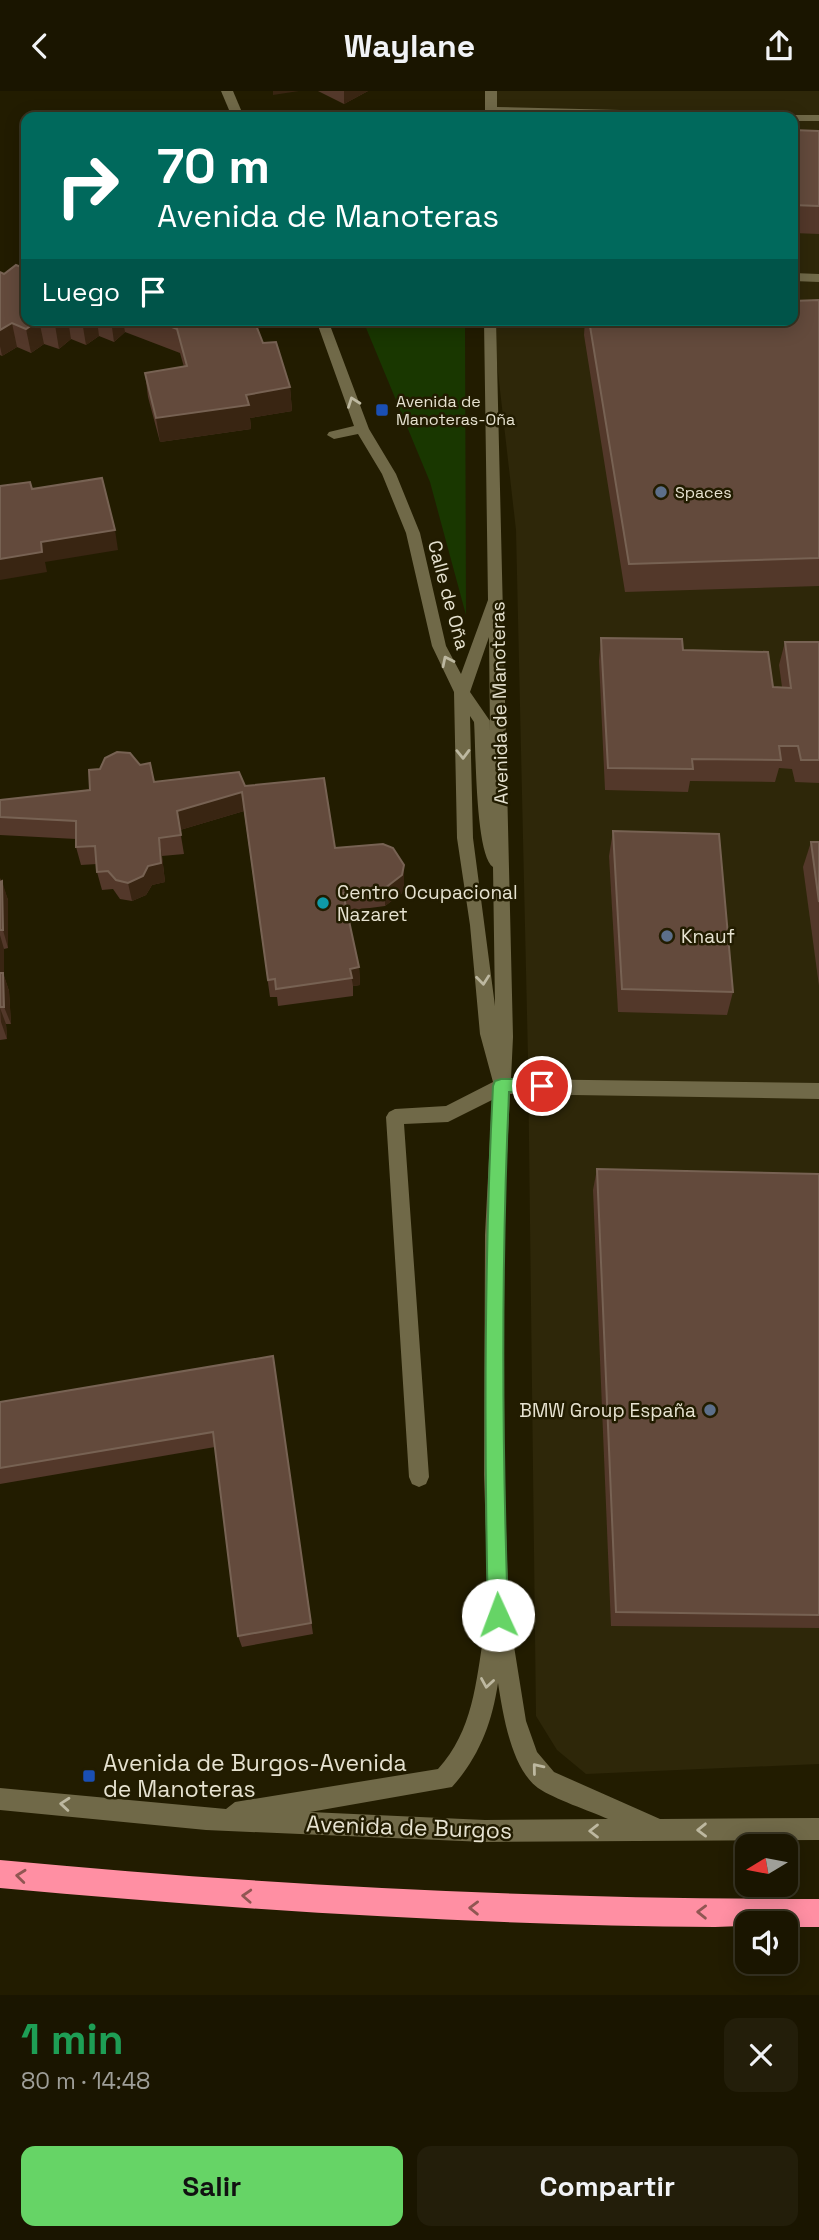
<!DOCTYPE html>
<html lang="es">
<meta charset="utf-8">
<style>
:root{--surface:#1a1500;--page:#231e0a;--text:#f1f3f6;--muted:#9f9f99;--line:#383422;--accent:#66d466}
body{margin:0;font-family:"Space Grotesk",sans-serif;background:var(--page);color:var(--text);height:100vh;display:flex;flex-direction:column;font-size:26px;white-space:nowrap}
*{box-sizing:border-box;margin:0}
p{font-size:23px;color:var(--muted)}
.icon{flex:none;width:38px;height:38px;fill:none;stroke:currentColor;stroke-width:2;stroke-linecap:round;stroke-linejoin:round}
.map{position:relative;height:1904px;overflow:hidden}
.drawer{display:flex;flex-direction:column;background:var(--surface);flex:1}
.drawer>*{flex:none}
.top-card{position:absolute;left:21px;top:21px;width:777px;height:214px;border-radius:14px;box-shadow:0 4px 18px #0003,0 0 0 2px var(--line);background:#00695c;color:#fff;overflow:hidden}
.needle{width:46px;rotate:260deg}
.buttons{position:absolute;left:735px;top:1743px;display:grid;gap:14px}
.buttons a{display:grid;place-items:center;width:63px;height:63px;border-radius:14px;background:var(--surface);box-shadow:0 4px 18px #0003,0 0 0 2px var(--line);font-size:35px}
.pin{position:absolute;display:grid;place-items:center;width:60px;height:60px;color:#fff;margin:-30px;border:4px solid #fff;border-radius:50%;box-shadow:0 2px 7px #0007}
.me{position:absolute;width:77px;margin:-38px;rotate:358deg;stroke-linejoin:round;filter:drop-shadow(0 0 5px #0008)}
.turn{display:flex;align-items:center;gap:24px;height:147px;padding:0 21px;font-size:32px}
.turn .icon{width:91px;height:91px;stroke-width:2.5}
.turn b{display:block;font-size:49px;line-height:60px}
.then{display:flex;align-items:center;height:66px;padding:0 21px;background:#0003;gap:14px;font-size:26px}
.round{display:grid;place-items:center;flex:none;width:74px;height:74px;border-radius:14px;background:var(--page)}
.summary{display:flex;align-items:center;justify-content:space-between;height:119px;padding:0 21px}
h1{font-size:42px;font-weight:800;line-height:52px;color:#1e9e55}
.button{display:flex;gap:14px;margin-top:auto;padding:14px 21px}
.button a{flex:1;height:80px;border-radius:14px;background:var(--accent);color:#111;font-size:28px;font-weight:800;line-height:80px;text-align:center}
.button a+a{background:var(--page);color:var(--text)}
header{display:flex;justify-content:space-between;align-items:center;height:91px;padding:0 21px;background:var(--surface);font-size:32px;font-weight:800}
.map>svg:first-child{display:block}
</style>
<header><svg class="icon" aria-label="back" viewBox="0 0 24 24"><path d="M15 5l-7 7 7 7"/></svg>Waylane<svg class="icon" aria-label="share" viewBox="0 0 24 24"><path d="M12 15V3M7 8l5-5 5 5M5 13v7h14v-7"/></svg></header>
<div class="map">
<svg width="819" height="1904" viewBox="0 0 819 1904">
<rect width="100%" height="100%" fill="#221c00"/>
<polygon fill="#2e2709" points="491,0 819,0 819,1673 586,1683 557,1659 536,1625 528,967 516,439 492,229 793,229 793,26 491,26"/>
<polygon fill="#193700" points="388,229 465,229 466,524 430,391 364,232"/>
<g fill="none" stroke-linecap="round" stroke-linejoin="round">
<g fill="#706948" fill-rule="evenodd">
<polygon points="221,0 233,0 244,26 232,26"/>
<polygon points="485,0 497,0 497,16 781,23 787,26 497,23 497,26 485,26"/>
<polygon points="793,24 819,24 819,30 793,30 793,26 788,26"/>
<polygon points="793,182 819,183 819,191 793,190"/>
<path d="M316,229H328L369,338L396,383L420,442L446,555L461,583L488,509L484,229H496L513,946L511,988L819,992V1008L510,1003L503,1144L504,1384L509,1524L526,1630L537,1661L554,1681L660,1728L819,1727V1749L485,1751L206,1739L0,1719V1697L226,1718L235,1711L438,1678C473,1640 476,1591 484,1542L489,1534L484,1384L485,1144L492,1009L448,1031L404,1033L429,1386L426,1393L419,1396L412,1393L409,1386L386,1026L389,1021L395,1018L446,1015L493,991L480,943L470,834L457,747L454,601L432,555L406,442L382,383L358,343L334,348L327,344L329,341L354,335ZM489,546L490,641V630L470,601ZM470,625L474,631C476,656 475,764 493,776L495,915L473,747ZM498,1592C503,1623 511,1677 538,1697C554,1708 590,1720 608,1728L485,1729L310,1721L452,1696C479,1666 492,1632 498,1592Z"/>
</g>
<path fill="#ff8fa3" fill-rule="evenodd" d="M0,1769C273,1795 545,1808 819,1808V1836H786V1832C758,1832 742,1836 715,1836C476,1834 238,1819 0,1797Z"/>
</g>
<g fill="#53382a">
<polygon points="318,0 368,0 344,13"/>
<polygon points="793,39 819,40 819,143 793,142"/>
<polygon points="0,181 26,229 255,229 263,252 290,296 292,320 250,327 251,338 160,351 148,306 145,282 184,276 180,262 125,241 114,251 99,245 86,254 71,248 59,258 44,253 31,262 17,256 2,265 0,264"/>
<polygon points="819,209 819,495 625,501 584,244 585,229 793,229"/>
<polygon points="601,547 683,559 773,596 782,596 779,574 785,551 819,551 819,692 795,691 792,678 779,677 775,691 690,690 688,701 605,699 599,570"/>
<polygon points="154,691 245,695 335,757 404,774 404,793 402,802 385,815 347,820 359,876 360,894 353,895 353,905 278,915 277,906 270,906 244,720 180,739 184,763 162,765 165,791 152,794 146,804 132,810 120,808 113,798 102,799 97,781 97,773 81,774 76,756 76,748 0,744 0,709"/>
<polygon points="613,740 733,901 727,924 618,921 609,765"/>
<polygon points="811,751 819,751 819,895 803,776"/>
<polygon points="0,787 8,809 8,857 4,858 4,885 9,900 11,933 6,933 7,948 0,949"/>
<polygon points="597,1078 819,1083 819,1537 611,1535 593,1099"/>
<polygon points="275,1281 313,1543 242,1556 238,1545 215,1356 0,1393 0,1311"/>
</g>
<g fill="#392512">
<polygon points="273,0 299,0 273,4"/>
<polygon points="344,0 368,0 344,13"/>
<polygon points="39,229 44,253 31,262 26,238"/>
<polygon points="61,229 68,229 71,248 59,258 55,234"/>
<polygon points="83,229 97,229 99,245 86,254 82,230"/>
<polygon points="111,229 123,229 125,241 114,251"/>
<polygon points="12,232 17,256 2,265 0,255 0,239"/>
<polygon points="290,296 292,320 250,327 251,338 160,351 156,327 246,304"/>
<polygon points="115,439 118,459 45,471 47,481 0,489 0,468 41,451"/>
<polygon points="242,701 244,720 180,739 177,720"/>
<polygon points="159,747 162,765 165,791 152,794 146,804 132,810 128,792"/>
<polygon points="404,774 404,793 402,802 385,815 385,797"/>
<polygon points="0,787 2,808 2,790 8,809 8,857 3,839"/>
<polygon points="0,844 4,858 4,885 9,900 11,933 4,916 0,887"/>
<polygon points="359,876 360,894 353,895 350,878"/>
<polygon points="0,917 6,933 7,948 1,931"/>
</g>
<g fill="#634a3c" stroke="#776253" stroke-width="2">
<polygon points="793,39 819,40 819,115 793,114"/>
<polygon points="16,174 26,178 26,229 39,229 26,238 12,232 0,239 0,181 4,183"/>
<polygon points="819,209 819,467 629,473 589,229 793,229 793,210"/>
<polygon points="40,229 61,229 55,234"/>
<polygon points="154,229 254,229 263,252 276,251 290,296 246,304 249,314 156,327 145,282 187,275 177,238"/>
<polygon points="102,387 115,439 41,451 42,461 0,468 0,395 30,391 32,398"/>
<polygon points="601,547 682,548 683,559 768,561 773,596 791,597 785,551 819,551 819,669 801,669 798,655 779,655 781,669 692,668 693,678 608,677"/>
<polygon points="117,661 130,662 140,674 150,672 154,691 239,681 245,695 324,687 335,757 383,753 393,757 404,774 402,784 385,797 343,802 359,876 350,878 352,887 276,898 275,888 268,889 242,701 177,720 181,744 159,747 161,772 148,775 143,785 128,792 116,789 108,780 97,781 95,755 76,756 76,730 0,726 0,709 90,699 89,679 100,678 105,667"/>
<polygon points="613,740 719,743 733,901 622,898"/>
<polygon points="811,751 819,751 819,811"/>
<polygon points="2,790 3,839 0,839 0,791"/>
<polygon points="0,882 3,882 4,916 0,916"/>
<polygon points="597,1078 819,1083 819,1524 616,1521"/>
<polygon points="273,1265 311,1532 238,1545 213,1341 0,1377 0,1311"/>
</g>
<defs><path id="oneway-chevron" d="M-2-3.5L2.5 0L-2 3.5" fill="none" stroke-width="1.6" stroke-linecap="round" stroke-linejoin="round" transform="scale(1.75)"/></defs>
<g stroke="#bdb8a0">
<use href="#oneway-chevron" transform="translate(353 311) rotate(-110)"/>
<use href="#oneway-chevron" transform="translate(447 570) rotate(-116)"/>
<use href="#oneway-chevron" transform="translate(463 663) rotate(89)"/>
<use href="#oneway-chevron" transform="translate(483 889) rotate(84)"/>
<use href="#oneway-chevron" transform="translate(487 1592) rotate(99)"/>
<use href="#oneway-chevron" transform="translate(537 1677) rotate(-129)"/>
<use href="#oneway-chevron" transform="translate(65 1713) rotate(-175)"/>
<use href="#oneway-chevron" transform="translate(702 1739) rotate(179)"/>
<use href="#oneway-chevron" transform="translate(594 1740) rotate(180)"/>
</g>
<g stroke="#905652">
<use href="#oneway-chevron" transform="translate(21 1785) rotate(-174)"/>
<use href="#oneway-chevron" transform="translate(247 1805) rotate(-177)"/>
<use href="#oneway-chevron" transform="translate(474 1817) rotate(-179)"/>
<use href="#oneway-chevron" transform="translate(702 1821) rotate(-179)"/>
</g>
<path fill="#66d466" stroke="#428a42" stroke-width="2" d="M501,988H542L548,990L550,995L548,999L509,1001C501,1176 502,1350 508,1524L505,1531L498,1534L491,1531L488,1524C484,1347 484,1172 493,995L495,990Z"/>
<g fill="#1a4fb4" stroke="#221c00" stroke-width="2.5">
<rect x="375" y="312" width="14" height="14" rx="3.5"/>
<rect x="82" y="1678" width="14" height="14" rx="3.5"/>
</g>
<g fill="#5c6f8a" stroke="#221c00" stroke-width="2.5">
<circle cx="661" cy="401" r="7"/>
<circle cx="667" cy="845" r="7"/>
<circle cx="710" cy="1319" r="7"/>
</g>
<circle fill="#0f9aa8" stroke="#221c00" stroke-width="2.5" cx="323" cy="812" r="7"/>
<g text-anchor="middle" stroke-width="5" stroke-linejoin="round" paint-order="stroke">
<g font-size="16" fill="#e6e2d0" stroke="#221c00" text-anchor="start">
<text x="396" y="316">Avenida de<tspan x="396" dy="18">Manoteras-Oña</tspan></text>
<text x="675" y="407">Spaces</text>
</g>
<g font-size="19" fill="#e6e2d0" stroke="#221c00">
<text transform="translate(449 504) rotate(75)" y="7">Calle de Oña</text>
<text transform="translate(499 612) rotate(-91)" y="7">Avenida de Manoteras</text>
</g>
<g font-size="19" fill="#e6e2d0" stroke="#221c00" text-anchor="start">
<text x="337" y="808">Centro Ocupacional<tspan x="337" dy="22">Nazaret</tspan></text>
<text x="681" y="852">Knauf</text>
<text x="696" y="1326" text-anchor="end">BMW Group España</text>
</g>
<g font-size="23" fill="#e6e2d0" stroke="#221c00" text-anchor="start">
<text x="103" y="1680">Avenida de Burgos-Avenida<tspan x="103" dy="26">de Manoteras</tspan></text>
</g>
<g font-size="23" fill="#e6e2d0" stroke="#221c00">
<text transform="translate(409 1736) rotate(2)" y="8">Avenida de Burgos</text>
</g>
</g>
</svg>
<div class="buttons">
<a><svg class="needle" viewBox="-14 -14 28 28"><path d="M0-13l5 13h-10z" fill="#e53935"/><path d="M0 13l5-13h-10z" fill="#9f9f99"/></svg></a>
<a><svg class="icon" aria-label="sound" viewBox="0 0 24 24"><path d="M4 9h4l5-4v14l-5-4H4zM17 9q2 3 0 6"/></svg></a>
</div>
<div class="pin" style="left:542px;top:995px;background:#d93025"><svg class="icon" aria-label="arrive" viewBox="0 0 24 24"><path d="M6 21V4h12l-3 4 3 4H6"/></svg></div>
<svg class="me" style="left:498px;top:1524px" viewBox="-20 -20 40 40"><circle r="19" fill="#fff"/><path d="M0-13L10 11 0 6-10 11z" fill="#66d466"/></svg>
<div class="top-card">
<div class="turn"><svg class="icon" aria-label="right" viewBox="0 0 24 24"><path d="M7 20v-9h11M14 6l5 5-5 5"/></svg><div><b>70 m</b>Avenida de Manoteras</div></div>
<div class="then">Luego<svg class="icon" aria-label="arrive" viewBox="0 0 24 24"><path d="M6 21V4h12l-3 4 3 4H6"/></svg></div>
</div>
</div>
<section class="drawer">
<div class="summary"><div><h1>1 min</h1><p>80 m · 14:48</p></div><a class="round"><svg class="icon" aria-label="close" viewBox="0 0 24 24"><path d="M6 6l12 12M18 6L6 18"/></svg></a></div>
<div class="button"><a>Salir</a><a>Compartir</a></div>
</section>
